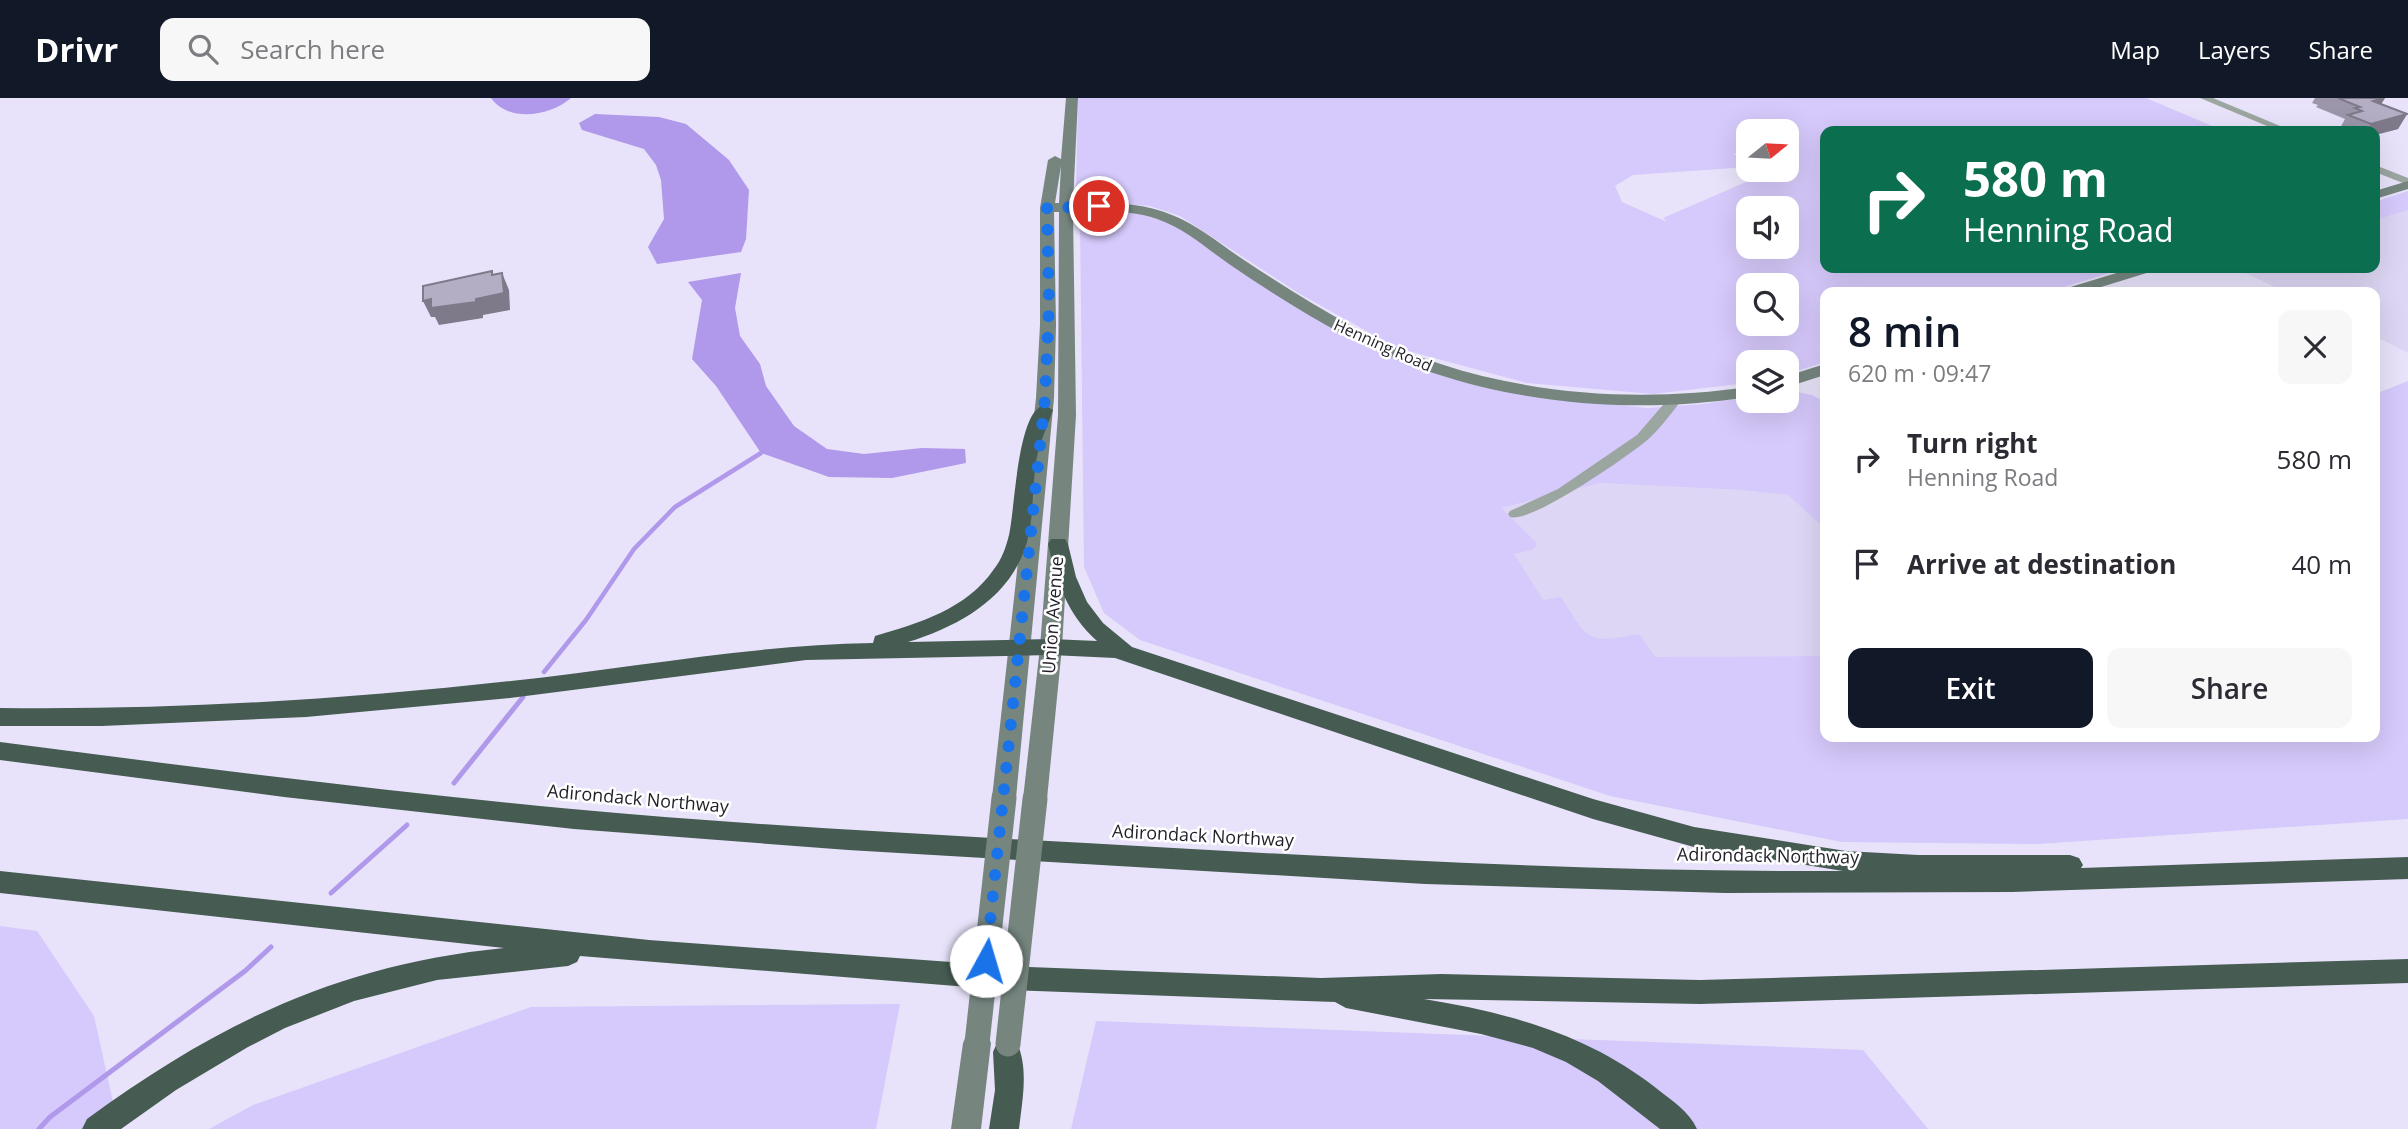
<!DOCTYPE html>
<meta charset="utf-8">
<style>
:root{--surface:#fff;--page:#f7f7f7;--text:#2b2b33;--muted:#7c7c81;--accent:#111827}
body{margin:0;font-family:"Open Sans",sans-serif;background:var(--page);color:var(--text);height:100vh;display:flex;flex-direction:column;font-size:26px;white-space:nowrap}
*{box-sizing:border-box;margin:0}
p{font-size:23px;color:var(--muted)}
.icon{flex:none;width:38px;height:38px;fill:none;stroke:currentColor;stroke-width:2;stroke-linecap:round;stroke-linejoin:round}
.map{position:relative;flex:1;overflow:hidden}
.details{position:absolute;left:1820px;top:189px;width:560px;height:455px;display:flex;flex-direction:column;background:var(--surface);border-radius:14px;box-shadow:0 7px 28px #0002}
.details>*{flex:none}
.hud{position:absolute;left:1820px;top:28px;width:560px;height:147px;border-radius:14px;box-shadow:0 7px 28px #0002;background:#0b6e4f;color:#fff;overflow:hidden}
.needle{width:46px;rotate:72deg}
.tools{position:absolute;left:1736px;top:21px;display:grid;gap:14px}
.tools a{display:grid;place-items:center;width:63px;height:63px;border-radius:14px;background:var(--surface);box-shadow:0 7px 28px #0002;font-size:35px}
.pin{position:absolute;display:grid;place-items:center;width:60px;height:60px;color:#fff;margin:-30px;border:4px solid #fff;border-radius:50%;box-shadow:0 2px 7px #0007}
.me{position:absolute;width:77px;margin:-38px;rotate:6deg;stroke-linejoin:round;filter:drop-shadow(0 0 5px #0008)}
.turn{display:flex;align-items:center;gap:24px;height:147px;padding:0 28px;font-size:32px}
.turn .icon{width:91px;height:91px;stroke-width:2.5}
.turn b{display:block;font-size:49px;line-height:60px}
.round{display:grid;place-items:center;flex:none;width:74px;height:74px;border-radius:14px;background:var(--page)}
.summary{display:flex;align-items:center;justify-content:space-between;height:119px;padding:0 28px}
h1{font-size:42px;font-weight:600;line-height:52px;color:var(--accent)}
.button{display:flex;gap:14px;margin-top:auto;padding:14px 28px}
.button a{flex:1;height:80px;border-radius:14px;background:var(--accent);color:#fff;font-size:28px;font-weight:600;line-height:80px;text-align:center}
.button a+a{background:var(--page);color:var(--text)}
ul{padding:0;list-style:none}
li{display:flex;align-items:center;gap:21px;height:105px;padding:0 28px}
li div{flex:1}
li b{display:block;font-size:26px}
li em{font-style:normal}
header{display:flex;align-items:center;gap:42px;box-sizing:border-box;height:98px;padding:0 35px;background:var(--accent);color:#fff}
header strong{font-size:33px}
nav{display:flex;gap:38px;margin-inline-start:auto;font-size:24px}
.search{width:490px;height:63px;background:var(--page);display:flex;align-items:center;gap:18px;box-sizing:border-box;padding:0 24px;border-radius:14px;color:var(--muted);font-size:26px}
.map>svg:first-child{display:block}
</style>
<header>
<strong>Drivr</strong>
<div class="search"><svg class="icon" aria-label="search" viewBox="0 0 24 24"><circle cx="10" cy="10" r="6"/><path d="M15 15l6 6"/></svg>Search here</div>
<nav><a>Map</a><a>Layers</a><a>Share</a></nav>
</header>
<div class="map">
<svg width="2408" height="1031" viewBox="0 0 2408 1031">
<rect width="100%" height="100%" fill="#e8e3fa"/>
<g fill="#ddd6f4">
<polygon points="2408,93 2408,255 2375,238 2375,194 2285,194 2235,170 2375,170 2375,104"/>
<polygon points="1600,385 1741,392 1788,397 1825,431 1825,558 1541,560 1501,410"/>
</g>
<g fill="#d6c9fb" fill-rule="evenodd">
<path d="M1078,0H2146L2224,33H1825V170H2125L2048,194H1825V264L1787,276V264H1748V285L1653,296L1527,285L1397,250L1300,196L1180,118L1150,108L1082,102L1078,99L1076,90ZM1748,33H1787V72H1762L1767,75L1663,120L1667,124L1622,104L1615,88L1633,77L1748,69V64L1733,56L1738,55L1748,62ZM1748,110H1787V149H1748ZM1748,187H1787V226H1748Z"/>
<polygon points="2408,93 2408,112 2375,122 2375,104"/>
<path d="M1103,113L1137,115L1172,126L1349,241L1440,277L1532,298L1647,310L1703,306L1748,299V303H1787V292L1812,297L1825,304V431L1788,397L1741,392L1600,385L1501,410L1536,444V448L1531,452L1514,456L1543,502L1561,499C1589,543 1586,546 1639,536L1655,559L1825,558V639H2375V296L2408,283V721L2038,746L1842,744L1610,698L1140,542L1104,515L1084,469L1080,121L1086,115Z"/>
<polygon points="0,828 37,833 94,918 119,1031 0,1031"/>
<polygon points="900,906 876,1031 209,1031 253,1007 531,909"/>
<polygon points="1096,923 1863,952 1928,1031 1071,1031"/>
</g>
<g fill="#b098eb">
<path d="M491,0H571C550,18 509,25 491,0Z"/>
<polygon points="595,16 659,19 686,26 729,62 749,92 746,141 741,154 657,166 648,149 664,121 661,82 656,67 644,51 582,32 579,25"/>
<polygon points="741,175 735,210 740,238 760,266 766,288 794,328 827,351 864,356 922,350 965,351 966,365 892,380 829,379 761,355 716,288 692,261 702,202 688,184"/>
</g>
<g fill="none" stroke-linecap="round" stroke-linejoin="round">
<polyline stroke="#b098eb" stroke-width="4.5" points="544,574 586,522 634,451 675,409 761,355"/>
<g stroke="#b098eb" stroke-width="5">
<polyline points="454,685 523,599"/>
<polyline points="331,795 407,727"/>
<polyline points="39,1031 50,1019 245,873 271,849"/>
</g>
<g fill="#9ba6a0" fill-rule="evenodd">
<polygon points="2200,0 2213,0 2292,33 2279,33"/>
<polygon points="2375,67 2408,80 2408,87 2375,74"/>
<path d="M1674,299L1681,303C1670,317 1658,333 1645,344C1625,360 1532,425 1510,419L1508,416L1510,413L1558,391L1637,337L1669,300Z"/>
</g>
<g fill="#76867f" fill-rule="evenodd">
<path d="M1066,0H1078L1073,105C1106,104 1141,104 1172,117C1198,127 1221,147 1244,162C1280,186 1318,210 1357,231C1475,293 1617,308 1748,289V299C1614,320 1467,302 1346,238C1306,217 1267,192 1229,166C1206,150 1184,130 1157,121C1130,112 1101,113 1073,114L1076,317L1062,549L1047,701L1044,708L1035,711L1026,708L1023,701L1040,549L1058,317L1059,114H1054L1056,227L1054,300L1016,700L1013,707L1004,710L995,707L992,700L1036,300L1040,227V110L1048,62L1055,58L1061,61ZM1061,68L1059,105H1055Z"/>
<polygon points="2408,83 2408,91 2375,101 2375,93"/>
<polygon points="2133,170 2156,170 2153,173 2085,194 2062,194 2064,191"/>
<polygon points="1825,266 1825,277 1787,289 1787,278"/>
<polygon points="977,932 987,936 991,945 981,1031 951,1031 963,945 967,936"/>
</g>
<g fill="#465c52" fill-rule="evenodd">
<path d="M1044,307L1053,312C1047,329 1039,346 1036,364C1032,390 1034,418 1027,444C1011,500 959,528 908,544L1051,541L1097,543C1068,517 1056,484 1048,446L1051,441H1065L1068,446L1076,479L1087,504L1103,525L1132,549L1593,701L1694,729L1846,753L1918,757H2070L2079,760L2083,767L2081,770L2408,759V781L2012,794L1725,795L1425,786L848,752L574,731L284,699L0,662V644C190,669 381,693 572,711C766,729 961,738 1156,749C1385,762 1613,774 1843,773L1694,749L1593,721L1115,560L1051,557L806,562L510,600L306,619L102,628H0V610C171,612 341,602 511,583C632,570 752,547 873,545L875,538C919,525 967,511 994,471C1002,461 1006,449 1009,437C1015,412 1017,313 1044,307Z"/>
<path d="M0,773L649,842L1006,868L1321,880L1441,876L1700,882L2408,861V885L1700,906L1424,901C1509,915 1587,936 1656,990C1671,1002 1689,1013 1697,1031H1660L1598,983L1566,964L1533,950L1481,936L1346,910L1335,904L1006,892L580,858L577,864L568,868L437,882L354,903L285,930L248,949L176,992L121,1031H82L87,1021C218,925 341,866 504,850L0,795Z"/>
<path d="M1007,941L1017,945C1029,971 1022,1004 1019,1031H989L995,992L993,954L997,945Z"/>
</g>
<g stroke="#76867f" stroke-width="25">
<polyline points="977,945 1004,700"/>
<polyline points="1008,946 1035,701"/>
</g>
</g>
<polygon fill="#9b96a9" points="2315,0 2385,0 2381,6 2407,16 2398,31 2375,37 2375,33 2342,33 2339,32 2345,21 2316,9 2318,7 2312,5"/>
<g fill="#7e7a8a">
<polygon points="2383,0 2385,0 2376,14 2373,3"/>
<polygon points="2407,16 2398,31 2375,37 2375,33 2367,33 2371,26"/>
<polygon points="502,175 509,192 510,212 483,217 483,220 439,227 435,219 431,219 423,203 431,201 476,201"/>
</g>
<g fill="#b4aec5" stroke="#7e7a8a" stroke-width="2">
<polygon points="2338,0 2383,0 2373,3 2407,16 2371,26 2348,17 2362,13 2355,10 2360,9"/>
<polygon points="492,173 492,177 502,175 504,195 476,201 476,204 431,210 431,201 423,203 423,188"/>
</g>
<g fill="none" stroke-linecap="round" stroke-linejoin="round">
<polyline stroke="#1a73e8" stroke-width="12" stroke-dasharray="0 21.6" points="986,863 1045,300 1049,206 1047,110 1099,108"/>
</g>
<g text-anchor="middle" stroke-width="5" stroke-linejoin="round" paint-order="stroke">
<g font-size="16" fill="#211f28" stroke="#fff">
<text transform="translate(1383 247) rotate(24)" y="6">Henning Road</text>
</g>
<g font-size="18" fill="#211f28" stroke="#fff">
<text transform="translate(1053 517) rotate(-86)" y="6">Union Avenue</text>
<text transform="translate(638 701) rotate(5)" y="6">Adirondack Northway</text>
<text transform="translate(1203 738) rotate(3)" y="6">Adirondack Northway</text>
<text transform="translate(1768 758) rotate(1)" y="6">Adirondack Northway</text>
</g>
</g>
</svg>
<div class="tools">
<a><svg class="needle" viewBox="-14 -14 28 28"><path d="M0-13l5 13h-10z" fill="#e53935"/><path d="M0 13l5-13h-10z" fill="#7c7c81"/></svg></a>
<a><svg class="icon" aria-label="sound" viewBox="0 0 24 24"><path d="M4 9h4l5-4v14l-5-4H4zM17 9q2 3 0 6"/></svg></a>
<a><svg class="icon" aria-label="search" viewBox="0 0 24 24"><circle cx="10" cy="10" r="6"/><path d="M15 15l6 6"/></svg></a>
<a><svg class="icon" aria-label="layers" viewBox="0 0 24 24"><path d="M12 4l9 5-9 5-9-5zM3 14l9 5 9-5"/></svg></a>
</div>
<div class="pin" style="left:1099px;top:108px;background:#d93025"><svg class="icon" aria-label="arrive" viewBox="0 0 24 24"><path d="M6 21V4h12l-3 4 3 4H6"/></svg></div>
<svg class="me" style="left:986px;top:863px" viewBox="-20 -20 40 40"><circle r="19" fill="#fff"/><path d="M0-13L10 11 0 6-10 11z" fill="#1a73e8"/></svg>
<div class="hud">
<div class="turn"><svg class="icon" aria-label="right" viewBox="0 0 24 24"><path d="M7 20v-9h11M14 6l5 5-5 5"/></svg><div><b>580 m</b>Henning Road</div></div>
</div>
<section class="details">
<div class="summary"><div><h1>8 min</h1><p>620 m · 09:47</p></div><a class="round"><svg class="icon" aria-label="close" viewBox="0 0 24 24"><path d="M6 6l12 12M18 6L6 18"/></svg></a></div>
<ul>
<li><svg class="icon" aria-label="right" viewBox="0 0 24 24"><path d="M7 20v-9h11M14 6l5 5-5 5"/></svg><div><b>Turn right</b><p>Henning Road</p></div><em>580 m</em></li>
<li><svg class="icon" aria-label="arrive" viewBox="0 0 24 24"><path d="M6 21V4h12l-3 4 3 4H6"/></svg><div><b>Arrive at destination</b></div><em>40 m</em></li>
</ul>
<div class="button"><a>Exit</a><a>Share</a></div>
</section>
</div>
